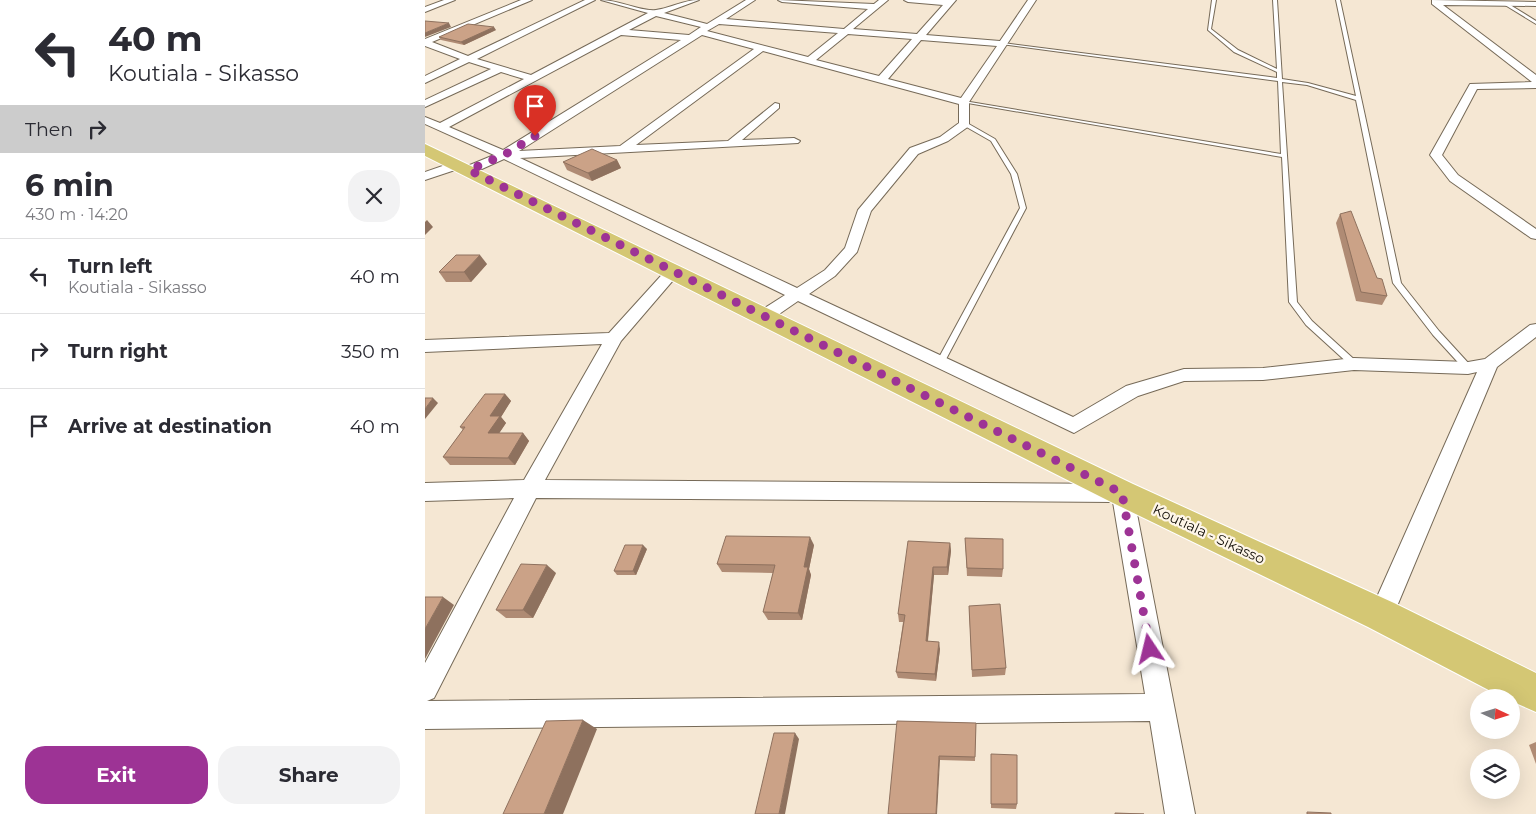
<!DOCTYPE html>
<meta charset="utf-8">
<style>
:root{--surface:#fff;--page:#f2f2f3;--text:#2b2b33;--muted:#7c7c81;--line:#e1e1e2;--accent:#9d3395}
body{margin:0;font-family:Montserrat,sans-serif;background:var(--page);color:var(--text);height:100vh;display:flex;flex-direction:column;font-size:19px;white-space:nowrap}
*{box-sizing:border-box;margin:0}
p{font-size:16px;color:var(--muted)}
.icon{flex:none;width:28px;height:28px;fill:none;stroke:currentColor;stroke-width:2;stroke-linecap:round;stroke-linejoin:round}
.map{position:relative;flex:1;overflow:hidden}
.details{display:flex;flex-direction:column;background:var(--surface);width:425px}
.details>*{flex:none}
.hud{background:#fff;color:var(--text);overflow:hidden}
.needle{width:32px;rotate:94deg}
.fabs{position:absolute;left:1045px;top:689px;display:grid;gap:10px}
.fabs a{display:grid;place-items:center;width:50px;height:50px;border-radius:50%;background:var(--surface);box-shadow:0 5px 20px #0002;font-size:25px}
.pin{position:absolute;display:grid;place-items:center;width:42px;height:42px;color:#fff;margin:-51px -21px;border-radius:50% 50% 50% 0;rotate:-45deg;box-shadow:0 0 5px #0007}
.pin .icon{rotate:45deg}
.me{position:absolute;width:55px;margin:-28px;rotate:350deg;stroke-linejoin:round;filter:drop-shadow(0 0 4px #0008)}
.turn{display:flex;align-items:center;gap:18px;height:105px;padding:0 25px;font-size:22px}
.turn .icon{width:65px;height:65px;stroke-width:2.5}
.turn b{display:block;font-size:35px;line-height:42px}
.then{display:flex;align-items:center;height:48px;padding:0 25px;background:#0003;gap:10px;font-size:19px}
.round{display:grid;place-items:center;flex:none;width:52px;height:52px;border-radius:20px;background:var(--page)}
.summary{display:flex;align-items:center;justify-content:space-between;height:85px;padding:0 25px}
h1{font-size:30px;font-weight:700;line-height:38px}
.primary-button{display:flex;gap:10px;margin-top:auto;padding:10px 25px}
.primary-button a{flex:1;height:58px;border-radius:20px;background:var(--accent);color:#fff;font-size:20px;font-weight:700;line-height:58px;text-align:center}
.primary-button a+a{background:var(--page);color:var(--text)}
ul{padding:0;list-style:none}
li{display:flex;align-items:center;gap:15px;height:75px;padding:0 25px;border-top:1px solid var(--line)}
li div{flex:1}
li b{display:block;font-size:19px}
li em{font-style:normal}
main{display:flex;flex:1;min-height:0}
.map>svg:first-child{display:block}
</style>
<main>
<section class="details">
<div class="hud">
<div class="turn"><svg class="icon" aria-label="left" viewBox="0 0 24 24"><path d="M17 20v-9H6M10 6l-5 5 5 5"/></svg><div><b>40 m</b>Koutiala - Sikasso</div></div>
<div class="then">Then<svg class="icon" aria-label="right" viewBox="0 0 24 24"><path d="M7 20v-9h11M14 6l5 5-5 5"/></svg></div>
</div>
<div class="summary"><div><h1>6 min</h1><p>430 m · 14:20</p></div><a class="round"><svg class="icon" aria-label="close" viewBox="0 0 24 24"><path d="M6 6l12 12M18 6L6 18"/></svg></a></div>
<ul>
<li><svg class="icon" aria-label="left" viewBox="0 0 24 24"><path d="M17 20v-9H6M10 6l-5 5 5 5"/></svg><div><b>Turn left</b><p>Koutiala - Sikasso</p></div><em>40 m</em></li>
<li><svg class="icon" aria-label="right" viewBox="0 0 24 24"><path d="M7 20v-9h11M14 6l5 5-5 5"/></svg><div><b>Turn right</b></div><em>350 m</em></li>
<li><svg class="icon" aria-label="arrive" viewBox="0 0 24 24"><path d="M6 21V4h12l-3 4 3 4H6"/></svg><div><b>Arrive at destination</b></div><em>40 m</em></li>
</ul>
<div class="primary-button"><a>Exit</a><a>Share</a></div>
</section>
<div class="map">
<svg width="1111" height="814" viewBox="0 0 1111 814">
<rect width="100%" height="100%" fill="#f5e7d3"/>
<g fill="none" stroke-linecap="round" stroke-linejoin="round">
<defs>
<g id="lane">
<polygon points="787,0 791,0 786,29 813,50 852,69 848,0 852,0 857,79 883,83 931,96 911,0 915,0 976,283 1014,331 1046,366 1047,368 1046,370 1040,370 1008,335 968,283 931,100 882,85 857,82 872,302 887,321 932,362 933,364 929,367 926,366 881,325 864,302 857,157 537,102 539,101 856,154 853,81 576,44 578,43 852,78 852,72 809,52 783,30"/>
<polygon points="1080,3 1082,3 1111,21 1111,24 1080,5"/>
<polygon points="538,123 542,123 570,139 592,174 601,208 519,363 515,366 511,363 595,208 586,174 566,141 538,125"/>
</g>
<g id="street">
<polygon points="19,0 30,0 0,12 0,7"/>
<path d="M96,0H107L7,42L43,56L160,0H170L52,59L106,75L223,13L176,0C193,0 218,12 231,10C246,8 258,0 274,0L239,13L282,24L321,0H330L301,19L419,29L443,9L357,2L353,0L449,4L454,0H463L428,29L492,34L518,5L483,2L479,0H531L501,35L575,41L603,0H611L544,102V126L523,141L493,154L446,211L432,252L410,276L384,294L648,417L701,386L759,369L838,368L929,358L1043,362L1060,359L1105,325L1111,324V337L1072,367L965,623L956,627L947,623L944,615L1052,372L1043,374L929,370L838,380L759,381L713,396L649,433L373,301L344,321H332L330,317L332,313L360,295L79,159L48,173H40L38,170L40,167L69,155L0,124V117L15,123L99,79L76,72L0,107V100L66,69L44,62L0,83V76L35,59L0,46V39ZM231,16L276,27L264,35L204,30ZM294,24L413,33L383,57L282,31ZM423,34L487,39L454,76L391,60ZM196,35L256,40L78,150L24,127ZM277,35L329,49L195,146L94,151ZM496,40L572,46L536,98L463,79ZM338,51L534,104V123L515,137L485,148L433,210L420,248L400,270L372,288L95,158L373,143L375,141L369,138L317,140L354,108V104L350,103L303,141L211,145Z"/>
<polygon points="1007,0 1111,2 1111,6 1018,5 1111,75 1111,88 1052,89 1017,155 1033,175 1111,229 1111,239 1106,238 1025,181 1005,155 1045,84 1107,82 1007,4"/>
<polygon points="32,161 38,165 36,168 0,180 0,172"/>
<path d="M248,266L256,271L196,341L120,480L697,484L704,487L708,493L770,814H740L725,721L0,729V663L89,498L0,501V483L99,480L177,344L0,352V340L184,333L243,268ZM111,498L688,502L720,694L2,701L9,698Z"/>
</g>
<polygon id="primary" points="0,144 708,484 969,603 1111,673 1111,712 1086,701 1086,698 1079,698 943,627 686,502 0,156"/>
</defs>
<use href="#lane" stroke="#766a58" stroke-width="2"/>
<use href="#street" stroke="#766a58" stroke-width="2"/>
<use href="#primary" stroke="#fff" stroke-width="2"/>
<use href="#lane" fill="#fff" fill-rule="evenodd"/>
<use href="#street" fill="#fff" fill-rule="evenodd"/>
<use href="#primary" fill="#d4c774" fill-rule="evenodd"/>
</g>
<g fill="#af8b74">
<polygon points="71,30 39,45 16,40 14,37"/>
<polygon points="192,160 196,168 167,181 142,170 138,162"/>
<polygon points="915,214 962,296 957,305 931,301 911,223"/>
<polygon points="62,264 46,282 21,282 14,272"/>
<polygon points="80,394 86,401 76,417 81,423 74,433 98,433 104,441 90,465 25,465 18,457 38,430 35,427"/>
<polygon points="540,538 578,569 577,577 542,576"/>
<polygon points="525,543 526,551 523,575 509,575 503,641 515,649 511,681 473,678 471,672 478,622 474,622 473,614"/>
<polygon points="389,545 384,569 386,575 377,620 343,620 338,612 348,573 297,572 292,564"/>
<polygon points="222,549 211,575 192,575 189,571"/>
<polygon points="131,573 108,618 81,618 71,610"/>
<polygon points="544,606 581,668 580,675 547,677"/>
<polygon points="472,721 551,723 550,761 515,760"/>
<polygon points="1111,742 1111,764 1104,745"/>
<polygon points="566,754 592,804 591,809 566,808"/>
</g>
<g fill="#8e715e">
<polygon points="24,23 26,27 0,37 0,33"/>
<polygon points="69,27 71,30 39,45 36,42"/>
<polygon points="192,160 196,168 167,181 163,173"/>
<polygon points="2,220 8,227 0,235 0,222"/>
<polygon points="55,255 62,264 46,282 39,272"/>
<polygon points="80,394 86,401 76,417 81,423 69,441 63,433 65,416"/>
<polygon points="8,398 13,403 0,419 0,409"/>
<polygon points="98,433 104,441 90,465 83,458"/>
<polygon points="385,537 389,545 384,569 386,575 377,620 373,613 379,567"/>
<polygon points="525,543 526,551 523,575 522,567"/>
<polygon points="218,545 222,549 211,575 208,571"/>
<polygon points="122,565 131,573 108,618 98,610"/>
<polygon points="508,567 509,575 502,648 501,641"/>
<polygon points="18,597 29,605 0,659 0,629"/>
<polygon points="514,642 515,649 511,681 510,674"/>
<polygon points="158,720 172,729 138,814 119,814"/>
<polygon points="370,733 374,739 360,814 354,814"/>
<polygon points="514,756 515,760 512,814 511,814"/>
</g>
<g fill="#cba287" stroke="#8e715e">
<polygon points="0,21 24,23 0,33"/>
<polygon points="43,24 69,27 36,42 14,37"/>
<polygon points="167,149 192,160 163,173 138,162"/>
<polygon points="926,211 952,278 957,279 962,296 936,292 915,214"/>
<polygon points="31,255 55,255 39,272 14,272"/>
<polygon points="60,394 80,394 65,416 75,416 63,433 98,433 83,458 18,457 40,427 35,427"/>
<polygon points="0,398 8,398 0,409"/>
<polygon points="301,536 385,537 379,567 383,567 373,613 338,612 350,565 292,564"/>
<polygon points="540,538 578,539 578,569 542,568"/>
<polygon points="483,541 525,543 522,567 508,567 501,641 514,642 510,674 471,672 480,615 473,614"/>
<polygon points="200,545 218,545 208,571 189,571"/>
<polygon points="96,564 122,565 98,610 71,610"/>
<polygon points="0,597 18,597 0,629"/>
<polygon points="575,604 581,668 547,670 544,606"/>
<polygon points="158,720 119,814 78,814 121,721"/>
<polygon points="472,721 551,723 550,757 514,756 511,814 463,814"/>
<polygon points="349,733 370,733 354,814 330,814"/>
<polygon points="566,754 592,755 592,804 566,804"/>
<polygon points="882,812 906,813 906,814 882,814"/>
<polygon points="690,813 719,814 690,814"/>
</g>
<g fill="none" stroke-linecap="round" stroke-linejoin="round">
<polyline stroke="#9d3395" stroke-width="9" stroke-dasharray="0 16.2" points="110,136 79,155 44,170 697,493 725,649"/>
</g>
<g text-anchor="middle" stroke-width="4.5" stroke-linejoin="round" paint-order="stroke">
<g font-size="14" fill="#15110a" stroke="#fef6e9">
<text transform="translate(784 534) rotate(25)" y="5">Koutiala - Sikasso</text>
</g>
</g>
</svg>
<div class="fabs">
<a><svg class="needle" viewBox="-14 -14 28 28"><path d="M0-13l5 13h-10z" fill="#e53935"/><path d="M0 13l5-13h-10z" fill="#7c7c81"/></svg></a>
<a><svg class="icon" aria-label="layers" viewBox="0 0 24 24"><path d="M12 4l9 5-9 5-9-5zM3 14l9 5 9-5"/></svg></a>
</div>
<div class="pin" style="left:110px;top:136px;background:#d93025"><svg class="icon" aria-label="arrive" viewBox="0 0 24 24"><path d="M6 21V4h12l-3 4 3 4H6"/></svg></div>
<svg class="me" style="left:725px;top:649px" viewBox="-20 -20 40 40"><path d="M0-17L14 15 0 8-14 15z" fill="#9d3395" stroke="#fff" stroke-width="4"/></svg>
</div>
</main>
